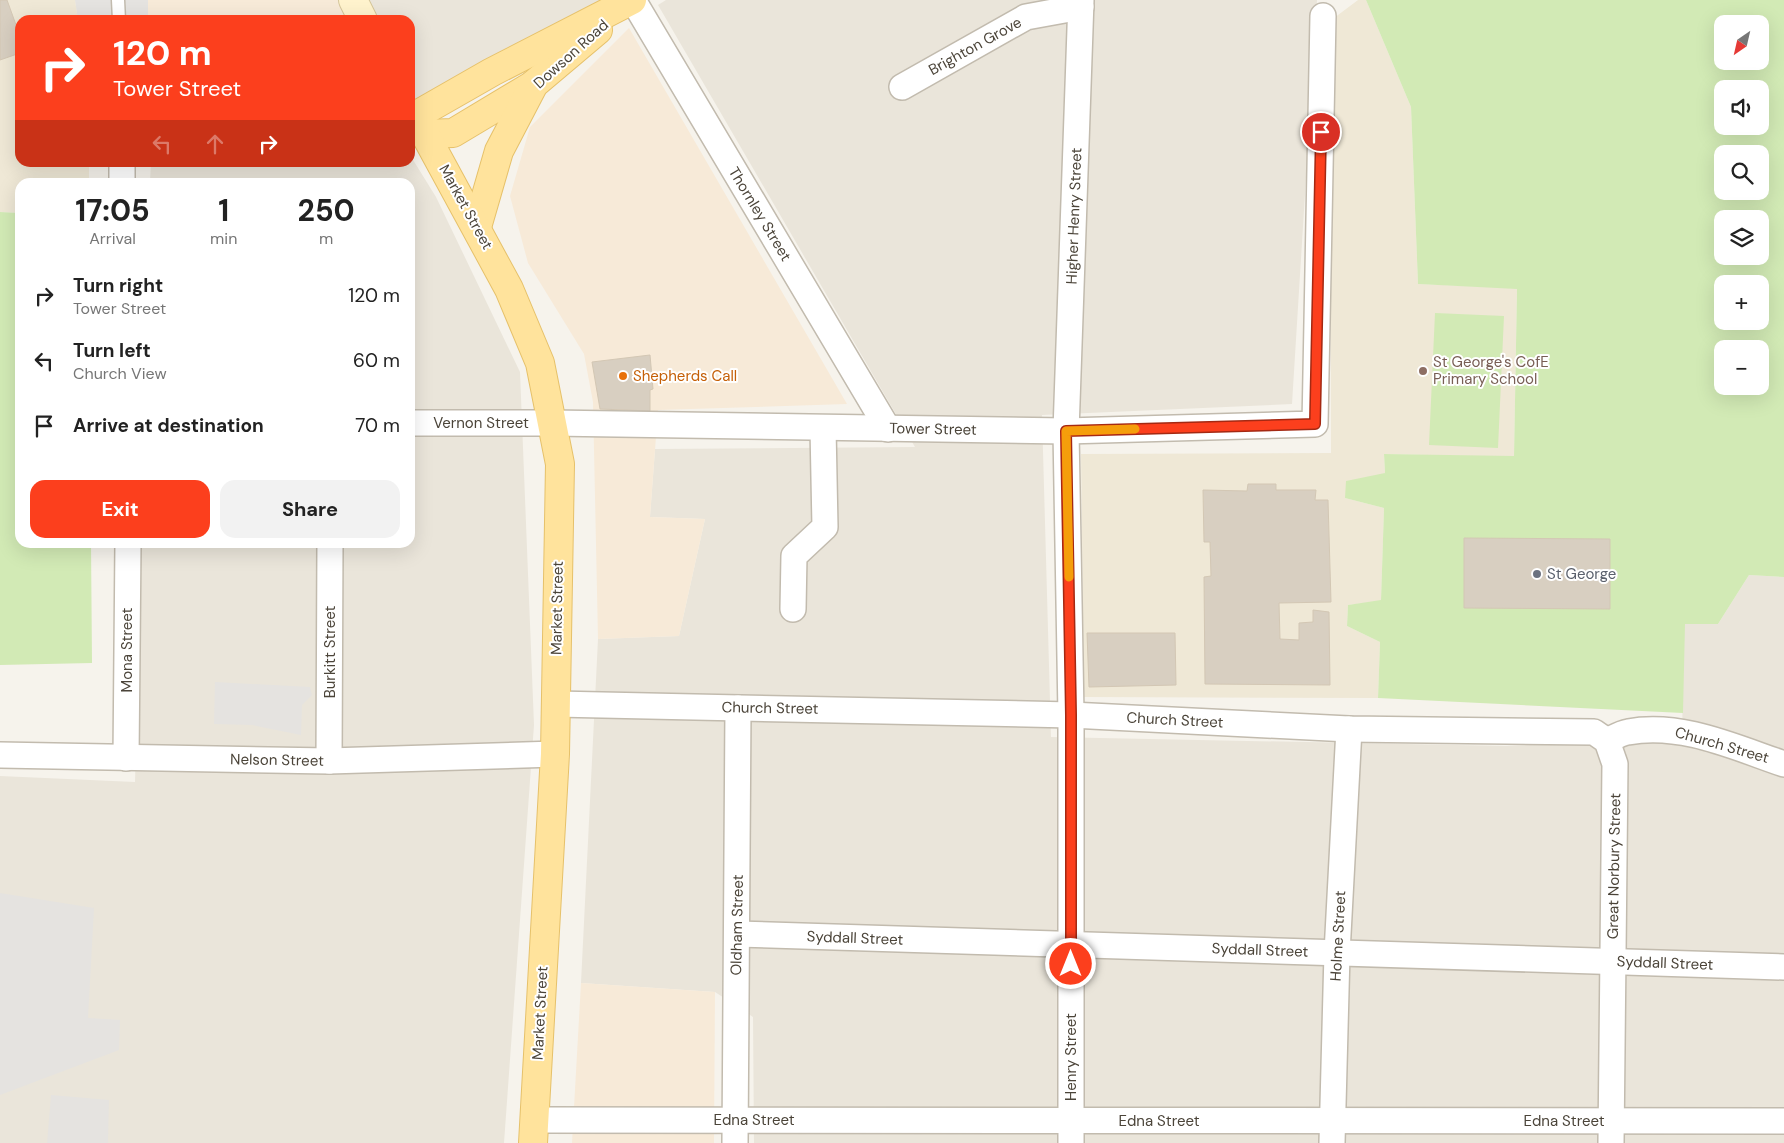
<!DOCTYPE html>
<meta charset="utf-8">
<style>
:root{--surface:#fff;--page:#f2f2f2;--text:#222;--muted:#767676;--accent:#fc3f1d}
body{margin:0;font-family:"DM Sans",sans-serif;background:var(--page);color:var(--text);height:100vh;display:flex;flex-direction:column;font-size:19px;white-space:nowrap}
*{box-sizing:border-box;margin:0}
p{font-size:16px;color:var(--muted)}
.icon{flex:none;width:28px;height:28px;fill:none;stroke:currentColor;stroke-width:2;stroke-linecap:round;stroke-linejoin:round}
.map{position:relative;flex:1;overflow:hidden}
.drawer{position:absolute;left:15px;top:178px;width:400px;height:370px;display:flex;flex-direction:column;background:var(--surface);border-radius:15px;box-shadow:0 5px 20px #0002}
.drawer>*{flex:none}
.hud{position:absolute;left:15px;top:15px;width:400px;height:152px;border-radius:15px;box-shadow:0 5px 20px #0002;background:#fc3f1d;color:#fff;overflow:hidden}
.needle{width:32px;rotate:214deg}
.tools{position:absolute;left:1714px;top:15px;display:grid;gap:10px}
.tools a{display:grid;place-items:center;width:55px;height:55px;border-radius:10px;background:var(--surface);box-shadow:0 5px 20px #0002;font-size:25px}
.pin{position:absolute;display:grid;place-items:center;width:42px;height:42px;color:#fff;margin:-21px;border:2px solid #fff;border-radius:50%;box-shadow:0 1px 5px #0007}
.me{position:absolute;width:55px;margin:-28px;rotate:0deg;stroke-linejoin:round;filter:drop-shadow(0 0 4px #0008)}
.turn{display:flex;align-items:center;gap:18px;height:105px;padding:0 15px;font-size:22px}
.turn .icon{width:65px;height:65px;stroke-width:2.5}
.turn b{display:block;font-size:35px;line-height:42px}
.lanes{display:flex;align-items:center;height:48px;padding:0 15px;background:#0003;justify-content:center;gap:25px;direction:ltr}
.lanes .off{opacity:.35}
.eta{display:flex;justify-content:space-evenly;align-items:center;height:85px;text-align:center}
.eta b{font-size:30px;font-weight:700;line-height:35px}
.cta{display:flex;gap:10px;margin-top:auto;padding:10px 15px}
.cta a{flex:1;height:58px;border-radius:15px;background:var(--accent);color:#fff;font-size:20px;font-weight:700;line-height:58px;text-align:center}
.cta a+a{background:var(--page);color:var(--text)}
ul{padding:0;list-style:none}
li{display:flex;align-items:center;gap:15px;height:65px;padding:0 15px}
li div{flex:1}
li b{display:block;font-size:19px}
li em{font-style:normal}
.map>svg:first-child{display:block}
</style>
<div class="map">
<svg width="1784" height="1143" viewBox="0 0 1784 1143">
<rect width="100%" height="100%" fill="#f6f3ec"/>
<g fill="#eae5da">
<polygon points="353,0 632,0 410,106 410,20 363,20"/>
<polygon points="666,0 1317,0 1292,404 1042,415 1051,737 1505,746 1682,739 1684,624 1718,624 1749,575 1784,577 1784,1143 754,1143 753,1017 715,992 581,983 598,639 679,636 705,519 650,517 655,449 915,447 658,5"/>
<polygon points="410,155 436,197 520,372 534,725 504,1143 0,1143 0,776 135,782 141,543 410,542 410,182 150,182 151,163 410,162"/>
</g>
<g fill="#f7ead8">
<polygon points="75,0 353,0 363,20 78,20"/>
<polygon points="629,28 847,404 658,410 650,517 705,519 679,636 598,639 593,402 584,354 528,263 510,196 530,127"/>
<polygon points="581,983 715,992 714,1143 572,1143"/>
</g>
<g fill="#efe8d6">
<polygon points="0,0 75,0 78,20 20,20 20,162 89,163 89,182 20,182 20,213 0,212"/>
<polygon points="1358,0 1366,0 1411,107 1418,284 1517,288 1514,457 1384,454 1385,473 1345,498 1384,508 1381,601 1348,605 1347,626 1380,642 1378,698 1084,697 1081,454 1331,453 1330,21"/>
</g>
<g fill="#d2eab5" fill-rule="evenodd">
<path d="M1366,0H1784V577L1749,575L1718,624H1685L1683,713L1378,698L1380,642L1347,626L1348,605L1381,600L1384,508L1345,498L1346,481L1385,473L1384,454L1514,456L1517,289L1418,284L1411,107ZM1722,24H1760V61H1722ZM1722,89H1760V126H1722ZM1722,154H1760V191H1722ZM1722,219H1760V256H1722ZM1722,284H1760V321H1722ZM1722,349H1760V386H1722Z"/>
<polygon points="0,212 20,213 20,542 91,543 92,663 0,665"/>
<polygon points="1435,313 1504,316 1498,448 1429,445"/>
</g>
<g fill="#e5e3e0">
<polygon points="75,0 148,0 148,20 78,20"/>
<polygon points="215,682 310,687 312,695 302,705 301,735 252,725 214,724"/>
<polygon points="0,893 94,908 88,1018 120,1020 119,1050 0,1095"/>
<polygon points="51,1095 109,1100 108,1143 47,1143"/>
</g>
<g fill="#d8cfc1" stroke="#d3c7b4">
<polygon points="0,0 7,0 20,36 20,53 0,60"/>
<polygon points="650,355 653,389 650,390 650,411 600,409 592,362"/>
<polygon points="1248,484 1276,484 1276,490 1316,490 1315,500 1328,500 1331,602 1279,603 1280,639 1299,640 1299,623 1313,622 1313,610 1329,612 1330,685 1205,684 1204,577 1211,576 1210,542 1204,542 1203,490 1247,491"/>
<polygon points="1464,538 1610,539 1610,609 1464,608"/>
<polygon points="1087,633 1175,633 1176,685 1089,687"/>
</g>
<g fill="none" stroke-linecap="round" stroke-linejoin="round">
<defs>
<polyline id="service" points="118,0 119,20"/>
<g id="minor">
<polyline points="633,0 888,429"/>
<polyline points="902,87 1026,17 1081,7"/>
<polyline points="122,182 122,162"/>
<polyline points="410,423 552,423 1066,431 1315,424 1323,16"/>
<polyline points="793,609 794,556 825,527 823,428"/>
<polyline points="556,704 1071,715 1349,729 1594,732 1607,741 1615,764 1611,1143"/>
<path d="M1607,741C1613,738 1621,733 1628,732C1681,722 1734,747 1784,764"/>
<polyline points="0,755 329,761 555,754"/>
<polyline points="126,758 128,542"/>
<polyline points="329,761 330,542"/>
<polyline points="737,934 1784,967"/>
<polyline points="534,1120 1784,1121"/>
<polyline points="735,1143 738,708"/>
<polyline points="1071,1143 1071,715 1066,431 1081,0"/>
<polyline points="1332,1143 1337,953 1349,729"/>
</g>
<polyline id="secondary" points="353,0 363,20"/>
<g id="primary">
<polyline points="425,134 453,133 533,85"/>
<polyline points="477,227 499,151 534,84 598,30"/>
<polyline points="533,1143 555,754 560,464 540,363 509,289 415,116 492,72 632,0"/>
</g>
</defs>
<use href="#service" stroke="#c2bbae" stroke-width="15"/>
<use href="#minor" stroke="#c2bbae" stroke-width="28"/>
<use href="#secondary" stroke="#d6c79b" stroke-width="30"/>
<use href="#primary" stroke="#e6c16a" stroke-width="30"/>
<use href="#service" stroke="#fff" stroke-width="12"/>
<use href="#minor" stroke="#fff" stroke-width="25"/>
<use href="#secondary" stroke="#fff3cd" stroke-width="28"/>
<use href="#primary" stroke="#ffe39c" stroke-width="28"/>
</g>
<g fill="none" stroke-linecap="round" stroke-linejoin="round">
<defs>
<polyline id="route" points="1071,964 1071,715 1066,431 1315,424 1321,132"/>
</defs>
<use href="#route" stroke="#a42913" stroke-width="12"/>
<use href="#route" stroke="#fc3f1d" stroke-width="9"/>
<polyline stroke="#f59e0b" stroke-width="9" points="1069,577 1066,431 1135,429"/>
</g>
<circle fill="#8d6e63" stroke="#fff" stroke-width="2" cx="1423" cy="371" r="5"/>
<circle fill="#e8710a" stroke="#fff" stroke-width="2" cx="623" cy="376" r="5"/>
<circle fill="#6b7280" stroke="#fff" stroke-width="2" cx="1537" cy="574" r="5"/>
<g text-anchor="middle" stroke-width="4" stroke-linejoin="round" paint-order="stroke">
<g font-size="15" fill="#4b4439" stroke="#fff">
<text transform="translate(975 46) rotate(-29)" y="5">Brighton Grove</text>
<text transform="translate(571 54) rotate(-42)" y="5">Dowson Road</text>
<text transform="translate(466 207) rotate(61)" y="5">Market Street</text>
<text transform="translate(760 214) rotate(59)" y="5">Thornley Street</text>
<text transform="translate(1074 216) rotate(-88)" y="5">Higher Henry Street</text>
<text x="481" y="428">Vernon Street</text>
<text transform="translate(933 429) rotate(1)" y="5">Tower Street</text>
<text transform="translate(557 608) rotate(-89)" y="5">Market Street</text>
<text transform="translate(127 650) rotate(-90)" y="5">Mona Street</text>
<text transform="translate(330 652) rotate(-90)" y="5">Burkitt Street</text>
<text transform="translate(770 708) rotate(1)" y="5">Church Street</text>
<text transform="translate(1175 720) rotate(3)" y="5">Church Street</text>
<text transform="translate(1722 745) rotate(16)" y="5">Church Street</text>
<text transform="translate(277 760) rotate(1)" y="5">Nelson Street</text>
<text transform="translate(1614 866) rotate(-89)" y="5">Great Norbury Street</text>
<text transform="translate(737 925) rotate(-89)" y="5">Oldham Street</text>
<text transform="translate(1338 936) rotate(-87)" y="5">Holme Street</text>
<text transform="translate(855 938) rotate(2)" y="5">Syddall Street</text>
<text transform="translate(1260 950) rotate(2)" y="5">Syddall Street</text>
<text transform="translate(1665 963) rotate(2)" y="5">Syddall Street</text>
<text transform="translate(540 1013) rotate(-87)" y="5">Market Street</text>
<text transform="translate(1071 1057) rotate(-90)" y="5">Henry Street</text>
<text x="754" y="1125">Edna Street</text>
<text x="1159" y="1126">Edna Street</text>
<text x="1564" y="1126">Edna Street</text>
</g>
<g font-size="15" fill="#785e54" stroke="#fff" text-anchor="start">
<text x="1433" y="367">St George's CofE<tspan x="1433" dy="17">Primary School</tspan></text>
</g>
<g font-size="15" fill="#c56008" stroke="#fff" text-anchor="start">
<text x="633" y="381">Shepherds Call</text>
</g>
<g font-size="15" fill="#5b616d" stroke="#fff" text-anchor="start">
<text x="1547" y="579">St George</text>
</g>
</g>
</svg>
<div class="tools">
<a><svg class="needle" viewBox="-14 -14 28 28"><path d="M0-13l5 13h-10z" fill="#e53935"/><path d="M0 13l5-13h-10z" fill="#767676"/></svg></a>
<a><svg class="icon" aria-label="sound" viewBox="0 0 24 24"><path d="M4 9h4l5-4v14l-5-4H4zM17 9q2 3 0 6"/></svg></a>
<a><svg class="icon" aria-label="search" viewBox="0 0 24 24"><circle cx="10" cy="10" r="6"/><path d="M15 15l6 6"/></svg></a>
<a><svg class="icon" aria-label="layers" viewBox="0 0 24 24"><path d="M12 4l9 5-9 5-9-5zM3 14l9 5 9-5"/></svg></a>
<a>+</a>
<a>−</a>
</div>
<div class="pin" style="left:1321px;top:132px;background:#d93025"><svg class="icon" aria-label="arrive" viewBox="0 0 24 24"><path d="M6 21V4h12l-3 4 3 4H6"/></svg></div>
<svg class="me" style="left:1071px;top:964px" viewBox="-20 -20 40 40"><circle r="17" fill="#fc3f1d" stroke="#fff" stroke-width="3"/><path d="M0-11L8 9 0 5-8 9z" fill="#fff"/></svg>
<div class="hud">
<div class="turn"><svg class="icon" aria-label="right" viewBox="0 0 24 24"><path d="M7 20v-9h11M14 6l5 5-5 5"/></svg><div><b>120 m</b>Tower Street</div></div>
<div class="lanes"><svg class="icon off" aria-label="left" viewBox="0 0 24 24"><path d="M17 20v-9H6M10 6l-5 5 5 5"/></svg><svg class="icon off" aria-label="ahead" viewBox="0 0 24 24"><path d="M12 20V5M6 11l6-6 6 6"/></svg><svg class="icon" aria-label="right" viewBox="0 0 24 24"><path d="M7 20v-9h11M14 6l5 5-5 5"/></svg></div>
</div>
<section class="drawer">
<div class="eta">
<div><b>17:05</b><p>Arrival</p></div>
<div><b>1</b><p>min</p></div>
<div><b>250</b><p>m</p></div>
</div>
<ul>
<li><svg class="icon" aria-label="right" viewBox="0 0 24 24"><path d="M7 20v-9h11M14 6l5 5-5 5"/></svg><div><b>Turn right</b><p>Tower Street</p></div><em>120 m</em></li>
<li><svg class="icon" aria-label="left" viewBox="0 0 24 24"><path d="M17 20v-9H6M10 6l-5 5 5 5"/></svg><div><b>Turn left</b><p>Church View</p></div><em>60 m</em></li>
<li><svg class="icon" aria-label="arrive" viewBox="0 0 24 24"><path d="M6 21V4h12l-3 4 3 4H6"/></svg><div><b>Arrive at destination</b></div><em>70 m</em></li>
</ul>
<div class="cta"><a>Exit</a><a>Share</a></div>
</section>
</div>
